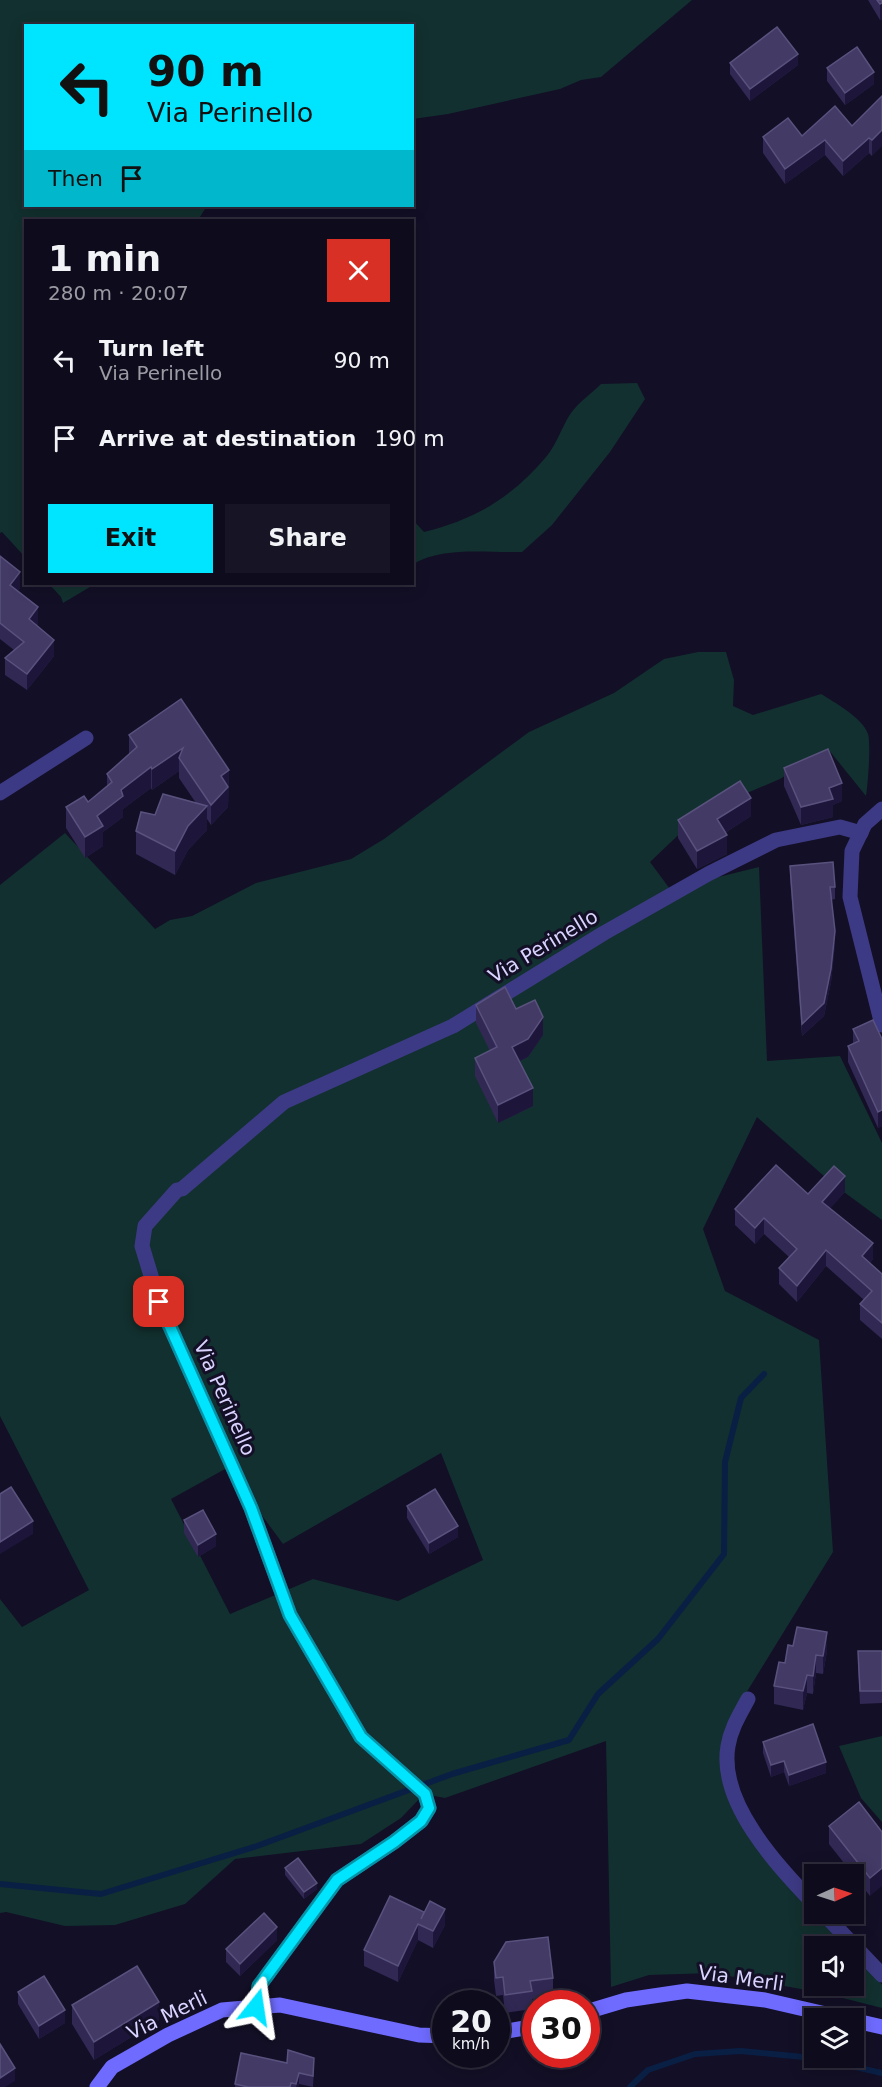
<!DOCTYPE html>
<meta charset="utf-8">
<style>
:root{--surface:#0e0b1c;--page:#171425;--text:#f1f3f6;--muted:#9b9ba3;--line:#2e2b3b;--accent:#00e5ff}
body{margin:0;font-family:"DejaVu Sans",sans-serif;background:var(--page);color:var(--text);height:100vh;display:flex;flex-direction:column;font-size:22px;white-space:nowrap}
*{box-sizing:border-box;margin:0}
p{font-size:20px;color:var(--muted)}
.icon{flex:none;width:33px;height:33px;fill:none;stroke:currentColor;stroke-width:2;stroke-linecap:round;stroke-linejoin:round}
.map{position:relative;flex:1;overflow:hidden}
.side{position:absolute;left:24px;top:219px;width:390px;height:366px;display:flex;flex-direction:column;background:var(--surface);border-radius:0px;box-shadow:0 3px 15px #0003,0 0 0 2px var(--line)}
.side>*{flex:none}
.top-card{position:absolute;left:24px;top:24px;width:390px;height:183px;border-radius:0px;box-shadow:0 3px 15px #0003,0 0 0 2px var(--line);background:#00e5ff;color:#111;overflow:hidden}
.needle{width:39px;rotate:87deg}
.tools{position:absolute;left:804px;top:1864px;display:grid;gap:12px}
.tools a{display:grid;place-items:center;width:60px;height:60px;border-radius:0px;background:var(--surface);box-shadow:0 3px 15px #0003,0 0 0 2px var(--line);font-size:30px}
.speed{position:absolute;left:432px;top:1990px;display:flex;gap:12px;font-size:30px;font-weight:700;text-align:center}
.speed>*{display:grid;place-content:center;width:78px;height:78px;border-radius:50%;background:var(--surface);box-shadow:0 3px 15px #0003,0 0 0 2px var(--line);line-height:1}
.speed small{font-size:15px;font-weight:400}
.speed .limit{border:9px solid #d22;background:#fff;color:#111}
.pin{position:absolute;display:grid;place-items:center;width:51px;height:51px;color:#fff;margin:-26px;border-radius:12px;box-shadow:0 3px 9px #0006}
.me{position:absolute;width:66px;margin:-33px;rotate:15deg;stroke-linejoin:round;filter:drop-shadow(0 0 4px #0008)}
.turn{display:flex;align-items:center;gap:21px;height:126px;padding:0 24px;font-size:27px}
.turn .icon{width:78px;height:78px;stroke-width:2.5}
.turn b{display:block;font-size:42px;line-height:51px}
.then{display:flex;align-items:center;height:57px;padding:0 24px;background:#0003;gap:12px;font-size:22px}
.round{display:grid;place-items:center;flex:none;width:63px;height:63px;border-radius:0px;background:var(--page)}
.headline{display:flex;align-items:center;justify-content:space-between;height:102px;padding:0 24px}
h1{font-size:36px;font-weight:700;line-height:45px}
.primary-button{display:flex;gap:12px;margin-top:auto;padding:12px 24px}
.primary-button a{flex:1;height:69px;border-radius:0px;background:var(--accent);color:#111;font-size:24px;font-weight:700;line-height:69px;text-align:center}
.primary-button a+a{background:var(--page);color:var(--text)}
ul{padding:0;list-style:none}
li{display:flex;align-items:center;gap:18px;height:78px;padding:0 24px}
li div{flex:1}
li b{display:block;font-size:22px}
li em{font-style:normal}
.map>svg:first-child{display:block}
</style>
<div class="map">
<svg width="882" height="2087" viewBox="0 0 882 2087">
<rect width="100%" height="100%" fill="#130f26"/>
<g fill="#12302f" fill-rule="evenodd">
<polygon points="0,0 692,0 601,77 581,80 560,89 448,114 413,119 412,26 26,26 26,206 207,206 198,220 26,220 25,557 2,532 0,533"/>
<path d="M637,383L645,399L610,452L552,525L522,552C486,553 444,546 413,564V520L424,532C476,519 511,498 546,457C557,444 562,426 571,413C579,402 592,393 601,384Z"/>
<polygon points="49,584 95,584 63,603 61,597"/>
<path d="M698,652H726L734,680L733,706L753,715L821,694C834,702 863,718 868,734C871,744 868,784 866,796L828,749L780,779L733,799L692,822L650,862L670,889L759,867L767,1061L840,1056L882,1143V1220L833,1184L757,1117L703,1229L725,1291L819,1340L833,1552L732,1716L737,1808L814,1898V1914H829L882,1985V2008L823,1993L712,1973L649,1975L611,1987L606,1741L445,1798L424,1794L401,1818L361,1844L235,1859L185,1904L115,1925L65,1926L6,1912L0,1913V1599L22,1627L89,1590L0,1416V885L65,833L155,929L170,920L192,916L256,883L351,859L384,839L529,732L614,693L664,659ZM441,1453L483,1560L398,1601L313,1579L230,1614L171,1499L227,1468L283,1544ZM814,1947H854V1986H814Z"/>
<polygon points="882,1736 882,1822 861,1798 839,1746"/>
</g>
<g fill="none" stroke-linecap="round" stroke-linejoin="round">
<g stroke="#0a1f44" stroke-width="6">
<polyline points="0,1884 101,1894 257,1846 452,1774 569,1740 598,1694 658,1639 724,1554 725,1462 741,1398 764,1374"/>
<polyline points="816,2058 882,2073"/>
<polyline points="630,2087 648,2070 695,2054 741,2051 814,2058"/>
</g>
<g stroke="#3d3a85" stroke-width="15">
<polyline points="0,793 86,738"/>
<polyline points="882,809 865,824 852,851 850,897 882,1025"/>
<path d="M748,1699C740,1714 731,1728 728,1746C718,1803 778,1866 814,1904"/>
<polyline points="824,1914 882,1975"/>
<polyline points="256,2007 259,1986 337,1880 394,1842 421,1821 429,1808 425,1794 361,1737 290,1615 251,1508 159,1302 142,1246 145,1226 177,1190 182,1189 284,1102 453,1026 604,933 708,874 776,840 840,827 861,833"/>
</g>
<g stroke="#6f6bff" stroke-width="15">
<polyline points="586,2012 626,2000 687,1991 765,2000 882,2027"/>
<polyline points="496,2033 536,2026"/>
<polyline points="97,2087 112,2067 168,2035 222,2010 280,2005 419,2035 446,2036"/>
</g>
</g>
<g fill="#312854">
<polygon points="868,0 882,0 882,19 880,20"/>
<polygon points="730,63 798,65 750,101 730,74"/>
<polygon points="827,68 874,84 845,105 827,81"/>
<polygon points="882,96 872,156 869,153 843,176 825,155 785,184 763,153 763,137 802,136 852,126"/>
<polygon points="0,556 20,588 18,591 38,624 37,626 54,656 27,690 5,675 5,658 14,650 0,639"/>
<polygon points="129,735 229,770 228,807 211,825 207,819 207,830 188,850 175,875 136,854 136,831 155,815 196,803 179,778 179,771 152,790 151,788 123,809 123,817 103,832 103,846 85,858 66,828 66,807 88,802 107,786 107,774 129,755"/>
<polygon points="784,768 842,801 833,805 833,817 801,825 784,786"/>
<polygon points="751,816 725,833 727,854 697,869 678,838 678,820"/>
<polygon points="790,866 835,887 835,899 831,900 835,944 831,982 824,1016 802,1036 790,878"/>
<polygon points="476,1005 516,1009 543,1035 528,1057 520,1061 533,1106 498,1123 475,1076 475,1058 490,1051 476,1023"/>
<polygon points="853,1029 882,1039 882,1126 878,1128 848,1062 848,1046 853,1044"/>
<polygon points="845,1192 830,1208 873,1259 870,1263 882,1274 882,1339 860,1320 860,1304 864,1300 826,1266 797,1302 779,1284 779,1268 789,1257 764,1234 755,1244 735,1225 735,1209 808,1194"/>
<polygon points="407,1506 458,1537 429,1554 407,1518"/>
<polygon points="184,1520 216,1546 198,1557 184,1533"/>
<polygon points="827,1651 823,1674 816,1673 813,1694 807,1693 803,1710 774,1704 774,1686 785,1663"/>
<polygon points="882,1651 882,1703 860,1704 858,1664"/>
<polygon points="763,1742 826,1773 789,1786 784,1772 771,1777 763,1753"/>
<polygon points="829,1826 882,1832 870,1896 829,1844"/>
<polygon points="285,1868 317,1889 304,1899 285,1875"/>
<polygon points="390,1896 445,1925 433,1948 418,1940 398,1982 364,1966 364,1950"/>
<polygon points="277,1940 240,1976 226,1962 226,1949"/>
<polygon points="494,1962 553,1978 553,1996 532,1999 532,2009 505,2013 503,1995 496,1996 494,1980"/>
<polygon points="18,1992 65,2023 39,2039 18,2004"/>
<polygon points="72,2005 159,2020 94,2060 72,2024"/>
<polygon points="314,2069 313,2087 299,2084 298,2087 235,2087 235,2084"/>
</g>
<g fill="#1d163a">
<polygon points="882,3 882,19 880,20 880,4"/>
<polygon points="798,54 798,65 750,101 750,89"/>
<polygon points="874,72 874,84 845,105 845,93"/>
<polygon points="882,130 882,146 872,156 872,140"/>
<polygon points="869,138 869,153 843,176 843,161"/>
<polygon points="825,140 825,155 785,184 785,169"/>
<polygon points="20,572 20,588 10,602 10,585"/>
<polygon points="38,607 38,624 29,636 29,619"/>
<polygon points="54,640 54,656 27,690 27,674"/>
<polygon points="183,748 179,758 179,771 152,790 152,769"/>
<polygon points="151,767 151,788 123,809 123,817 103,832 103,846 85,858 85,837 97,816 121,790"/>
<polygon points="229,770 228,807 211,825 211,805 221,776"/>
<polygon points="842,783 842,801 833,805 833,817 801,825 801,807 829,788"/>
<polygon points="751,798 751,816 717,838 717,819"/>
<polygon points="207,806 207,830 188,850 175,875 175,851 188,826"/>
<polygon points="727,835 727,854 697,869 697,851"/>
<polygon points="835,931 835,944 831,982 824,1016 802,1036 802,1024"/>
<polygon points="543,1017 543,1035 528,1057 512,1065 512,1047"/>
<polygon points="533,1088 533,1106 498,1123 498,1105"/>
<polygon points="882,1110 882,1126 878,1128 878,1112"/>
<polygon points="845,1176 845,1192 822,1218 822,1202"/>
<polygon points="764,1218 764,1234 755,1244 755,1228"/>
<polygon points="873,1243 873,1259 862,1272 862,1256"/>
<polygon points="826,1250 826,1266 797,1302 797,1286"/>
<polygon points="33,1521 33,1534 0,1554 0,1542"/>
<polygon points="458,1526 458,1537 429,1554 429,1543"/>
<polygon points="216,1534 216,1546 198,1557 198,1545"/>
<polygon points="827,1632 827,1651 823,1674 823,1656"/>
<polygon points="816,1655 816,1673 813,1694 813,1676"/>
<polygon points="807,1675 807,1693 803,1710 803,1691"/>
<polygon points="784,1761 784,1772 771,1777 771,1765"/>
<polygon points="826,1762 826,1773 789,1786 789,1775"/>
<polygon points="882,1868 882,1886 870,1896 870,1878"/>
<polygon points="317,1883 317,1889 304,1899 304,1892"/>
<polygon points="445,1909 445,1925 433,1948 433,1931"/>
<polygon points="418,1924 418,1940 398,1982 398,1966"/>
<polygon points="277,1927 277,1940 240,1976 240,1964"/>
<polygon points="159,2002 159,2020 94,2060 94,2042"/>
<polygon points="65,2010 65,2023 39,2039 39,2026"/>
<polygon points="15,2068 15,2081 5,2087 0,2087 0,2078"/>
<polygon points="299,2073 299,2084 298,2087 296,2087"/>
</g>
<g fill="#433a66" stroke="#5a527e" stroke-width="1.5">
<polygon points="877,0 882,0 882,3 880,4"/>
<polygon points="777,27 798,54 750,89 730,63"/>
<polygon points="857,47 874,72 845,93 827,68"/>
<polygon points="882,96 882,130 872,140 869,138 843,161 825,140 785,169 763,137 788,118 802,136 835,106 852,126"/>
<polygon points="0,556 20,572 10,585 38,607 29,619 54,640 27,674 5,658 24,642 0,623"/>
<polygon points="181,699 229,770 221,776 228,787 211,805 179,758 183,748 152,769 151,767 121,790 123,796 97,816 103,826 85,837 66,807 84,796 88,802 112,782 107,774 137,747 129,735"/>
<polygon points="828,749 842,783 829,788 833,799 801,807 784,768"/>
<polygon points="740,781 751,798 717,819 727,835 697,851 678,820"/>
<polygon points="163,794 207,806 188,826 175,851 136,831 141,812 155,815"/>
<polygon points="833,862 835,887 830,887 835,931 831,969 824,1003 802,1024 790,866"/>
<polygon points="505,987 516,1009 535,1000 543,1017 528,1039 512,1047 533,1088 498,1105 475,1058 497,1047 476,1005"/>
<polygon points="873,1020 882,1039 882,1110 878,1112 848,1046 859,1041 853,1029"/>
<polygon points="776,1165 808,1194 834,1166 845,1176 822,1202 873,1243 862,1256 882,1274 882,1323 860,1304 872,1291 826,1250 797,1286 779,1268 797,1249 764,1218 755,1228 735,1209"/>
<polygon points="11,1487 33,1521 0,1542 0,1494"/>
<polygon points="435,1489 458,1526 429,1543 407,1506"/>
<polygon points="203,1510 216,1534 198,1545 184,1520"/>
<polygon points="797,1627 827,1632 823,1656 816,1655 813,1676 807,1675 803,1691 774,1686 779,1662 785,1663 788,1645 793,1646"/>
<polygon points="858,1651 882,1651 882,1691 860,1691"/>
<polygon points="813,1724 826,1762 789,1775 784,1761 771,1765 763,1742"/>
<polygon points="859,1802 882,1832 882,1868 870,1878 829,1826"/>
<polygon points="298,1858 317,1883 304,1892 285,1868"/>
<polygon points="390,1896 424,1912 421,1919 430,1901 445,1909 433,1931 418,1924 398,1966 364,1950"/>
<polygon points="264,1913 277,1927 240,1964 226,1949"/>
<polygon points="548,1937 553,1978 530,1981 532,1991 505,1995 503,1977 496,1978 494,1962 506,1942"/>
<polygon points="137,1966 159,2002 94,2042 72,2005"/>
<polygon points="44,1976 65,2010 39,2026 18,1992"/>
<polygon points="0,2044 15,2068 0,2078"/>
<polygon points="288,2050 314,2058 313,2076 299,2073 296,2084 291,2083 290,2087 248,2087 235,2084 241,2053 287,2063"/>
</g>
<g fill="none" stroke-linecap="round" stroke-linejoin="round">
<defs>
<polyline id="route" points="159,1302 251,1508 290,1615 361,1737 425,1794 429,1808 421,1821 394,1842 337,1880 259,1986 256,2007"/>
</defs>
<use href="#route" stroke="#0095a6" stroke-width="15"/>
<use href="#route" stroke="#00e5ff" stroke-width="10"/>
</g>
<g text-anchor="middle" stroke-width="6" stroke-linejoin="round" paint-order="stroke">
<g font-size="20" fill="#d9d4ff" stroke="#130f26">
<text transform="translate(543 946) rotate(-31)" y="7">Via Perinello</text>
<text transform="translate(225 1398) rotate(66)" y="7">Via Perinello</text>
<text transform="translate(741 1978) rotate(8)" y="7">Via Merli</text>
<text transform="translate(167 2015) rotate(-26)" y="7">Via Merli</text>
</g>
</g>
</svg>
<div class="tools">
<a><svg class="needle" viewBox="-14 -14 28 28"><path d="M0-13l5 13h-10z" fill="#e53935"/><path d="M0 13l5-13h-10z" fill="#9b9ba3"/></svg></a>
<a><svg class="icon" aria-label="sound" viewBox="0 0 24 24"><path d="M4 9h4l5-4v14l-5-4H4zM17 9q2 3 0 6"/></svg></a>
<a><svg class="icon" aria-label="layers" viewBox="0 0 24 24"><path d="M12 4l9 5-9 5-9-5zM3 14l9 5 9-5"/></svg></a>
</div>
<div class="speed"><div>20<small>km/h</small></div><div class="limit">30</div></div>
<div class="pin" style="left:159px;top:1302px;background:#d93025"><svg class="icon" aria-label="arrive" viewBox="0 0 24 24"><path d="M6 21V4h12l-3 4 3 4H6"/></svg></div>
<svg class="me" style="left:256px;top:2007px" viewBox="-20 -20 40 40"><path d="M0-17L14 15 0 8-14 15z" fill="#00e5ff" stroke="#fff" stroke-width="4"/></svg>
<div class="top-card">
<div class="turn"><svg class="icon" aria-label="left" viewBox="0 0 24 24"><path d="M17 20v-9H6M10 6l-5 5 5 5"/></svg><div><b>90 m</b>Via Perinello</div></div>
<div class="then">Then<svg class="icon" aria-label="arrive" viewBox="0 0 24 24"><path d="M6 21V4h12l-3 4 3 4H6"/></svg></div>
</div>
<section class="side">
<div class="headline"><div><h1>1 min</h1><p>280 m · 20:07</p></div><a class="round" style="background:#d93025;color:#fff"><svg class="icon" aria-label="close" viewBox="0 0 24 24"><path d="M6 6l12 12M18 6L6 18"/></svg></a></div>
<ul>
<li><svg class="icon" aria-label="left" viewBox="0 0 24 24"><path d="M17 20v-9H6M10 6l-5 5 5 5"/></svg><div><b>Turn left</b><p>Via Perinello</p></div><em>90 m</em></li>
<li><svg class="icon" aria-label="arrive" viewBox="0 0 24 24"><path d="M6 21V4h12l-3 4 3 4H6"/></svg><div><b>Arrive at destination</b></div><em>190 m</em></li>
</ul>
<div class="primary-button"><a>Exit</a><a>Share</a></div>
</section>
</div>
